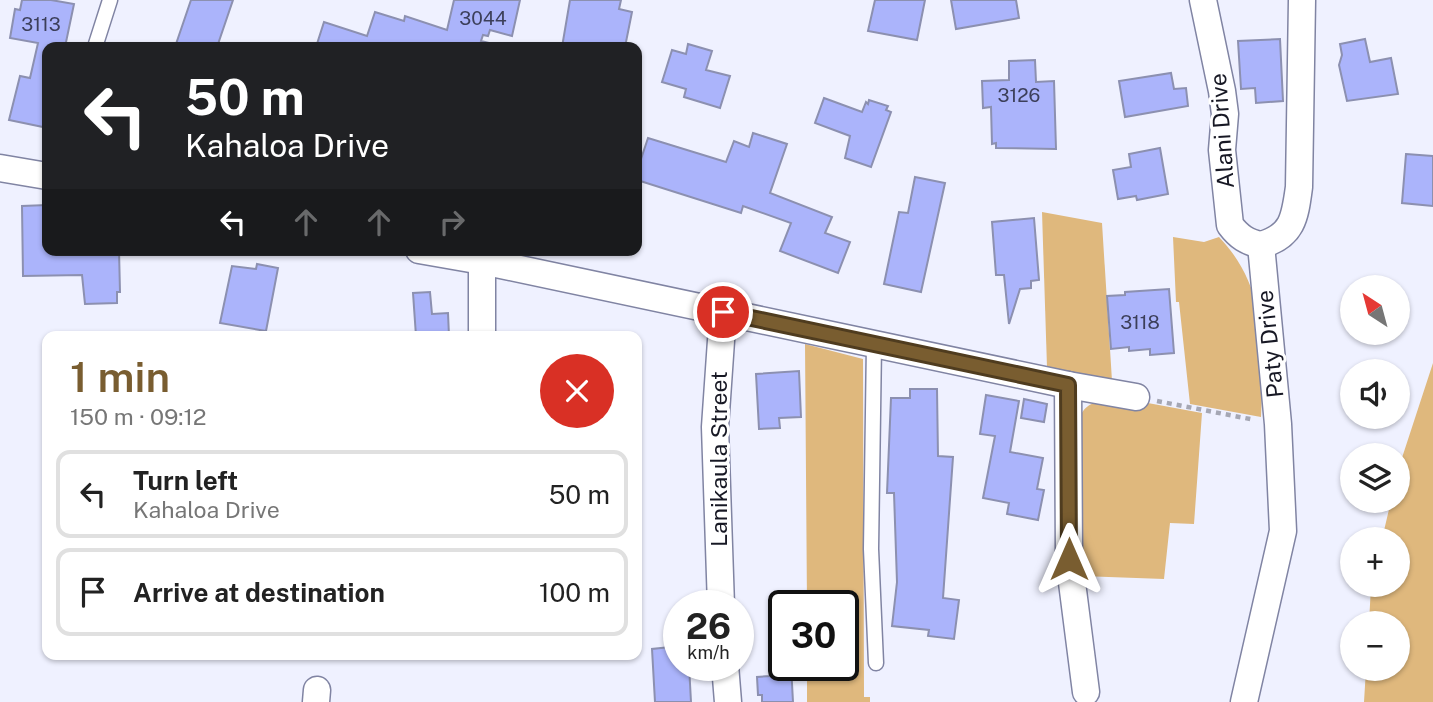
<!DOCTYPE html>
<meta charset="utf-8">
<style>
:root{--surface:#fff;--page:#f6f6f6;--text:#222;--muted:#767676;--line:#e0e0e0;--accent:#795d30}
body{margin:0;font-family:"Public Sans",sans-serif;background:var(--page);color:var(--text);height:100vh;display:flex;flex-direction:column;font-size:26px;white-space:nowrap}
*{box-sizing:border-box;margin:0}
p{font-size:23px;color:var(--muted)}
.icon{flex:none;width:38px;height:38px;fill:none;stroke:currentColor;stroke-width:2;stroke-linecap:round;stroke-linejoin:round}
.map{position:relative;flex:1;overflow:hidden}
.side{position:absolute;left:42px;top:331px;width:600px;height:329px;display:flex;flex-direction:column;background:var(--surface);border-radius:14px;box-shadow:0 2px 5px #0004}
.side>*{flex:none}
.guide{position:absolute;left:42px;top:42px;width:600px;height:214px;border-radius:14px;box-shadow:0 2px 5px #0004;background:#202124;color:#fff;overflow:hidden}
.needle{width:46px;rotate:324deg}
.tools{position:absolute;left:1340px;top:275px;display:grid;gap:14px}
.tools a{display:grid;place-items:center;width:70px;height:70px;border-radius:50%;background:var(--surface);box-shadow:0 2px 5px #0004;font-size:35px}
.speed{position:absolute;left:663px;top:590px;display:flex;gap:14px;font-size:35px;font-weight:700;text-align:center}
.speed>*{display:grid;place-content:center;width:91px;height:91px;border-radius:50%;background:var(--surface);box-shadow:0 2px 5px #0004;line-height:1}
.speed small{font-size:18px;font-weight:400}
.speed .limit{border:4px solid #111;border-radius:10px;background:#fff;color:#111}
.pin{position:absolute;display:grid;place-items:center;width:60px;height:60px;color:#fff;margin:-30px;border:4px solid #fff;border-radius:50%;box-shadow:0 2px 7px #0007}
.me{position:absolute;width:77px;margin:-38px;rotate:0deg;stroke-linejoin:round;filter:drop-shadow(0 0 5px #0008)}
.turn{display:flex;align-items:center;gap:24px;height:147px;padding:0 28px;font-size:32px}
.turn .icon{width:91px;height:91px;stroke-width:2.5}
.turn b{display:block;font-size:49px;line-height:60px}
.lanes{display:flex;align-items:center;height:66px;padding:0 28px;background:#0003;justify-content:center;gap:35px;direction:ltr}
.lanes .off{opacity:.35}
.round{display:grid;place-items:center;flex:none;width:74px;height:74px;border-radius:37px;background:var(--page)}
.overview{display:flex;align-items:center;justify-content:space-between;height:119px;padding:0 28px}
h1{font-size:42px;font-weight:600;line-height:52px;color:var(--accent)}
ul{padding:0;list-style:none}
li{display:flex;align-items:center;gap:21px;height:88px;margin:0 14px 10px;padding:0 14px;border:4px solid var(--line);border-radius:14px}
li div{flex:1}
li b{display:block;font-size:26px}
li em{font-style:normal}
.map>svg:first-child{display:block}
</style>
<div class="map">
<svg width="1433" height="702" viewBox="0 0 1433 702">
<rect width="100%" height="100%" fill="#eff1ff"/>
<g fill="#dfb87d">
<polygon points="1042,212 1102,223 1112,381 1047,367"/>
<path d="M1173,237L1204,242L1219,237C1268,288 1264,350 1261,417L1190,404L1179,302H1176Z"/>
<polygon points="805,344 863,359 864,697 870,697 870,702 807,702 807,665 844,665 844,606 807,605"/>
<polygon points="1433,363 1433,702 1364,702 1366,669 1398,668 1398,623 1369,623 1371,586 1398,584 1398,539 1382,539 1391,501 1398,500 1398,470"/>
<path d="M1104,401H1137L1202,413L1194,524L1170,523L1164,579L1081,576L1078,422C1083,407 1089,403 1104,401Z"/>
</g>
<g fill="#abb4fb" stroke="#8c90b0" stroke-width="2">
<polygon points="22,0 51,0 74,4 65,47 47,47 47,120 45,119 43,127 9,120 20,76 30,78 38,43 10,38 15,9 20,10"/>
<polygon points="191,0 233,0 217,47 175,47"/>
<polygon points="454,0 520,0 512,36 490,30 488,36 483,35 481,41 489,43 488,47 316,47 324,22 367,36 375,12 404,21 405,16 447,30"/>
<polygon points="570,0 621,0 619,9 632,12 625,47 562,47"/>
<polygon points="875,0 925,0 917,40 868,31"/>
<polygon points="951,0 1016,0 1019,18 956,29"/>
<polygon points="1280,39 1283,101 1256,103 1255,88 1241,89 1238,41"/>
<polygon points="1365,39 1370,62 1391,58 1398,94 1347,101 1339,65 1342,55 1340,44"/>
<polygon points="688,44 712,51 706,70 730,76 720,108 684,97 686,89 662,82 672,50 686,54"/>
<polygon points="1035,60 1036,82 1054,81 1056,149 996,148 996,143 992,144 991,107 983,108 982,81 1009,80 1009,61"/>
<polygon points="1171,73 1174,89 1186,88 1188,106 1125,117 1119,81"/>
<polygon points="824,98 862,112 866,102 868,104 869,100 888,106 886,110 891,112 871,167 845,158 850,136 815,123"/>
<polygon points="753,133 787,144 770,193 832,217 825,233 850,242 838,273 780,251 791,223 743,206 741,213 637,180 637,171 648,138 726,162 734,141 749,147"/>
<polygon points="1160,148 1168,194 1137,200 1136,196 1118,199 1113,170 1131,167 1129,154"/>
<polygon points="1406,154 1433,156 1433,206 1402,203"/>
<polygon points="915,177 945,183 921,292 884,284 899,212 908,213"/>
<polygon points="47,205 47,250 119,250 120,292 117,292 117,303 85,304 82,275 23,276 22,206"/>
<polygon points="1034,218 1039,280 1031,281 1031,288 1020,289 1009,324 1004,275 996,275 992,222"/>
<polygon points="257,264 278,268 266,331 220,323 232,266 256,269"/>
<polygon points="1169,289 1174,353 1150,355 1150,349 1129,351 1129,347 1111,349 1107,296 1125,295 1125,292"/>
<polygon points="430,292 432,314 448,313 449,336 416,336 413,293"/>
<polygon points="799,371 801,417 779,418 780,428 759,429 756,374"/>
<polygon points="910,389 937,389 938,456 953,457 943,598 959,600 954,639 928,636 929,630 892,626 897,582 894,493 887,493 891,398 910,398"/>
<polygon points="986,395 1019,401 1010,452 1043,458 1037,489 1044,490 1038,520 1007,514 1009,503 983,498 995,436 980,434"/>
<polygon points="1024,399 1047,404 1044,422 1021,418"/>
<polygon points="679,646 679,665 689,665 691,702 655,702 652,649"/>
<polygon points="770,665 791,665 793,702 762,702 762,695 758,695 757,677 770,676"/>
</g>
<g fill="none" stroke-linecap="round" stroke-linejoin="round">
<defs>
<g id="lane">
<polyline points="95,47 110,0"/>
<polyline points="874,344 871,549 876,663"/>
</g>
<g id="street">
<path d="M1203,0L1222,91L1225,114L1222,150L1230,225C1239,237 1247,242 1261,245"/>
<polyline points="0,168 47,176"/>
<polyline points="419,250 482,261 1068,385 1136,397"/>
<polyline points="482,336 482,261"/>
<polyline points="1068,385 1069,559 1086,692"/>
<polyline points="721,606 715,427 723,312"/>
<polyline points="725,665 728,702"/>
<polyline points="316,702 317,690"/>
<path d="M1244,702L1283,531L1278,424L1261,245C1293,236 1295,217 1299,187L1302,0"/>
</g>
</defs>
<use href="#lane" stroke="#8084a3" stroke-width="17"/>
<use href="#street" stroke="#8084a3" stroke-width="29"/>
<polyline stroke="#a5a7b4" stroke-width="4.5" stroke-dasharray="5 5" stroke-linecap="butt" points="1157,401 1255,420"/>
<use href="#lane" stroke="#fff" stroke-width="14"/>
<use href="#street" stroke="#fff" stroke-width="26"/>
</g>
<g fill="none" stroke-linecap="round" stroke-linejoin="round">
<defs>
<polyline id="route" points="723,312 1068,385 1069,559"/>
</defs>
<use href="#route" stroke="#4f3c1f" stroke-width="18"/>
<use href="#route" stroke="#795d30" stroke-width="12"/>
</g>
<g text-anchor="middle" stroke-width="6" stroke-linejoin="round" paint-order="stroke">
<g font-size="19" fill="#3c3f5a">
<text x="483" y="25">3044</text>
<text x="41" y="31">3113</text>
<text x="1019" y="102">3126</text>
<text x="1140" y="329">3118</text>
</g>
<g font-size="23" fill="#171824" stroke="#fff">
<text transform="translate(1222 131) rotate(-94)" y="8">Alani Drive</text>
<text transform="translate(1270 344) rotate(-96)" y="8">Paty Drive</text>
<text transform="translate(719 459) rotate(-90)" y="8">Lanikaula Street</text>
</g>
</g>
</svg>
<div class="tools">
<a><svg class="needle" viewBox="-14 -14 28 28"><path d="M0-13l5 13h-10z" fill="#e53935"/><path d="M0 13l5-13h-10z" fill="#767676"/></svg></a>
<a><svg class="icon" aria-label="sound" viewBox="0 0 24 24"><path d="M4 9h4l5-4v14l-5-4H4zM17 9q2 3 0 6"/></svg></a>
<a><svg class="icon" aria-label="layers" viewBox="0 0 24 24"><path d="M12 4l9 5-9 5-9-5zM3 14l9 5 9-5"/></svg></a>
<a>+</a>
<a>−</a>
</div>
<div class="speed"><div>26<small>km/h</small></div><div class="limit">30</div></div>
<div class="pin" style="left:723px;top:312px;background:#d93025"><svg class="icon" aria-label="arrive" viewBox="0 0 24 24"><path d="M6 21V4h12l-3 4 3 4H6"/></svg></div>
<svg class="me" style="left:1069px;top:559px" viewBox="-20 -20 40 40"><path d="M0-17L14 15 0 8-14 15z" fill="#795d30" stroke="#fff" stroke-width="4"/></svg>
<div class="guide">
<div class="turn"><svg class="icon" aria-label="left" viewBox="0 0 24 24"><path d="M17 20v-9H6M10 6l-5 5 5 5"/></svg><div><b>50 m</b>Kahaloa Drive</div></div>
<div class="lanes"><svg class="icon" aria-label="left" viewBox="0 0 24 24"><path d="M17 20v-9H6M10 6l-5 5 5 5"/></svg><svg class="icon off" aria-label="ahead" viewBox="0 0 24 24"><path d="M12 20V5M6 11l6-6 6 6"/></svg><svg class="icon off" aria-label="ahead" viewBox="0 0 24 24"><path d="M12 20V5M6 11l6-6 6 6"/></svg><svg class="icon off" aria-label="right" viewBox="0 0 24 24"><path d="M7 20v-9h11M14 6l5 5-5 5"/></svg></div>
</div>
<section class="side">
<div class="overview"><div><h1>1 min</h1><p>150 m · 09:12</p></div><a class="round" style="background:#d93025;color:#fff"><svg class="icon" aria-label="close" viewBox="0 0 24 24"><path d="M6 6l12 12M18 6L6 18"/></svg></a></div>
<ul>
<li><svg class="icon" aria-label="left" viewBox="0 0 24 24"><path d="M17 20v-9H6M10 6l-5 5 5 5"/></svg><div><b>Turn left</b><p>Kahaloa Drive</p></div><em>50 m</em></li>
<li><svg class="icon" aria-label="arrive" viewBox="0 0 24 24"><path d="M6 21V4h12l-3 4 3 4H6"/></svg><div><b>Arrive at destination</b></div><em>100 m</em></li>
</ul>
</section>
</div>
